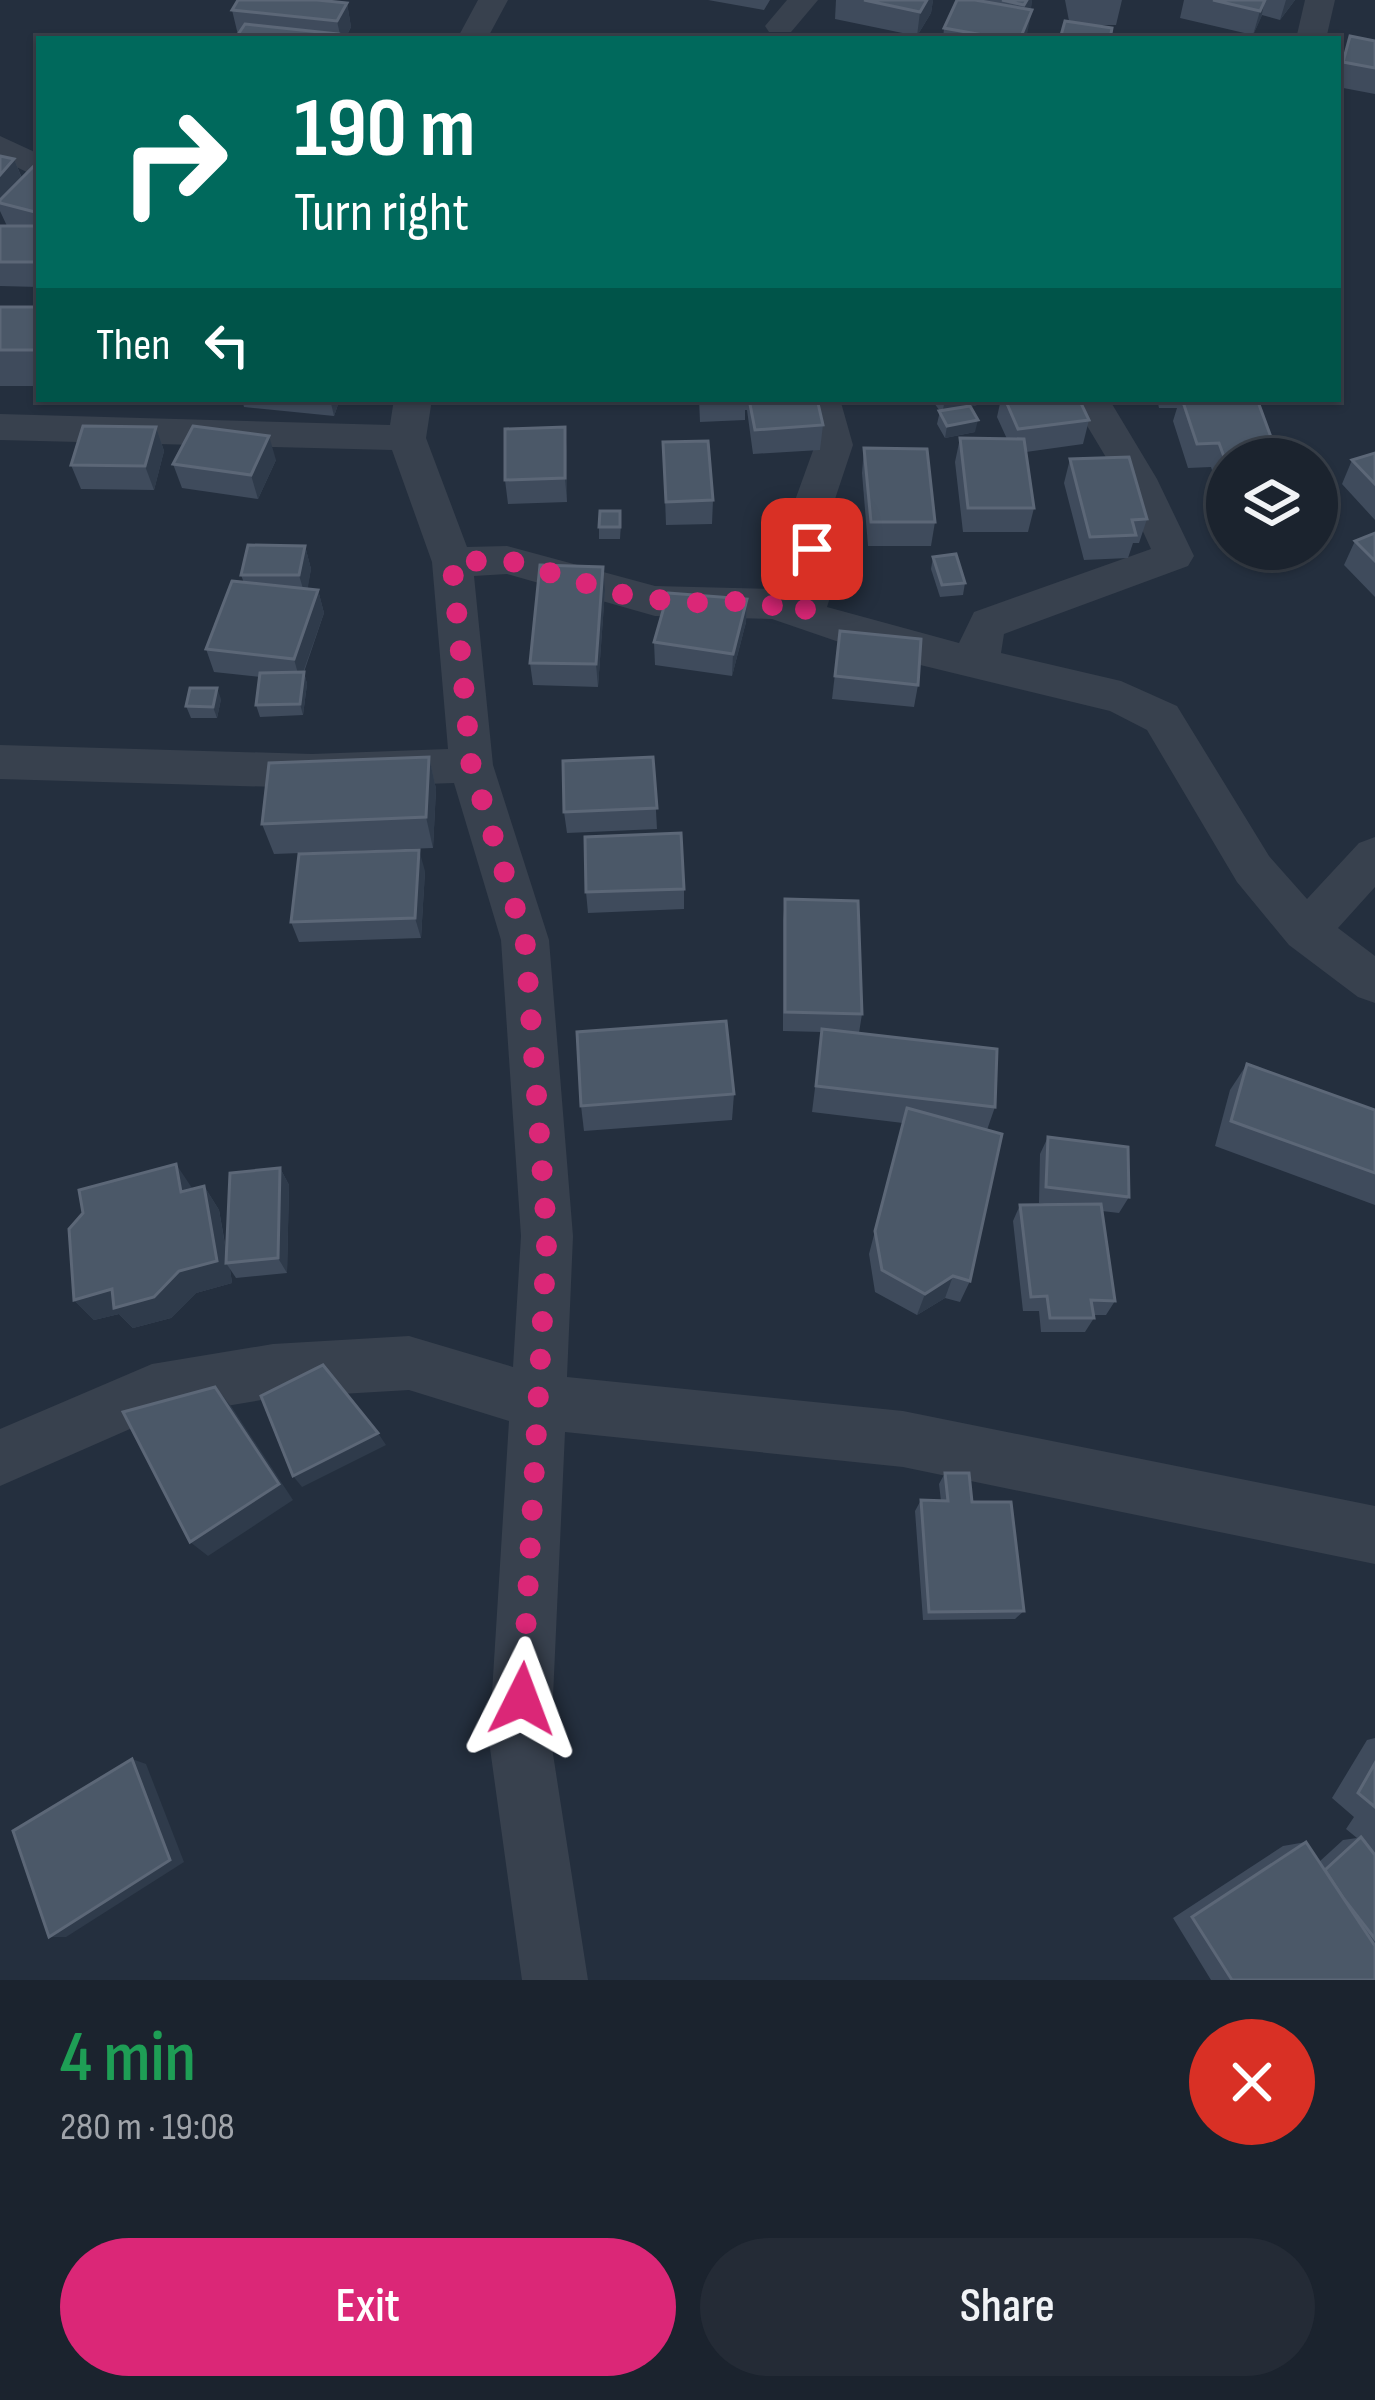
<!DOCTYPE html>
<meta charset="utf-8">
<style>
:root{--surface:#1b232e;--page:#242b36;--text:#f1f3f6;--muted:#a0a4aa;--line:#39404a;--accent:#db2777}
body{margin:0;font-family:"Sofia Sans Condensed",sans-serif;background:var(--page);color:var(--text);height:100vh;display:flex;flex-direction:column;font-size:45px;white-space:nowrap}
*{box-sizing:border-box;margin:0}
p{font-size:39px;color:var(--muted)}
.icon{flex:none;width:66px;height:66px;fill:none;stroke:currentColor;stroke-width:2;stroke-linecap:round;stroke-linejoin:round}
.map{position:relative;height:1980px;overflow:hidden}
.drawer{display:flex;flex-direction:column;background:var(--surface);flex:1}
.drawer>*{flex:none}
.guide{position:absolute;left:36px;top:36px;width:1305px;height:366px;border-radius:0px;box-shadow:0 3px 9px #0004,0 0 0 3px var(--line);background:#00695c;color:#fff;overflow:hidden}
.buttons{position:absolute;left:1206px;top:438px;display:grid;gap:24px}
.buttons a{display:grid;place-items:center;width:132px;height:132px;border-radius:50%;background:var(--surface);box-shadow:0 3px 9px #0004,0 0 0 3px var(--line);font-size:60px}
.pin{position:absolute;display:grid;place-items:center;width:102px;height:102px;color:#fff;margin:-51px;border-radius:24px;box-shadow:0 6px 18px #0006}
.me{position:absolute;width:132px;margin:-66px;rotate:3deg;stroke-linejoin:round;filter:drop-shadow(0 0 9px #0008)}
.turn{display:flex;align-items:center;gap:42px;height:252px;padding:0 60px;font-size:54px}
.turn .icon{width:156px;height:156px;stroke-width:2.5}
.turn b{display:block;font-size:84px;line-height:102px}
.then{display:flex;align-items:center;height:114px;padding:0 60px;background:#0003;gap:24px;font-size:45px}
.round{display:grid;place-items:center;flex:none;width:126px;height:126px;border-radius:63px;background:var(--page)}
.summary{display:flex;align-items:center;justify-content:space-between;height:204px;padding:0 60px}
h1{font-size:72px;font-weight:600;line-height:90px;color:#1e9e55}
.action{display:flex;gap:24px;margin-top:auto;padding:24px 60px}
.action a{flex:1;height:138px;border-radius:72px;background:var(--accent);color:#fff;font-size:48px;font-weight:600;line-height:138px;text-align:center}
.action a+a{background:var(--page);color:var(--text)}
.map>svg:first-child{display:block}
</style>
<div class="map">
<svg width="1375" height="1980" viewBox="0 0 1375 1980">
<rect width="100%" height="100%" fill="#242f3e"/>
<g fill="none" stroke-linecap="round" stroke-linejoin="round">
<g fill="#38414e" fill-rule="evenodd">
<polygon points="478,0 508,0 487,39 457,39"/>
<polygon points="787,0 818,0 791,32 769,32 765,26"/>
<polygon points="1305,0 1335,0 1326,39 1296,39"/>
<polygon points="0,136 39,154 39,178 0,159"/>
<polygon points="394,399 432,399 426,438 467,547 507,546 655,586 774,589 790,594 795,581 789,517 815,445 802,399 840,399 853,445 829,517 835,581 827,607 959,643 974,612 1151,549 1119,479 1071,399 1109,399 1157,479 1194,556 1188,566 1004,634 1001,653 1121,681 1177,706 1269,856 1307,899 1359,843 1375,837 1375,887 1338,928 1375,956 1375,1003 1358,997 1289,945 1237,882 1147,730 1110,711 871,653 772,619 655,616 507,574 474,576 493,765 549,940 573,1236 567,1377 903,1411 1375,1506 1375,1564 903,1467 565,1432 551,1741 588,1980 522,1980 489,1741 509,1421 409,1390 273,1398 155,1418 0,1486 0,1429 152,1364 273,1344 409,1336 513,1367 521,1236 501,940 454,783 312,788 0,779 0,745 312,754 448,749 432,562 392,450 0,440 0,414 390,425"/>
</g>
</g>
<g fill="#3f4b5c">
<polygon points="708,0 770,0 764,10"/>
<polygon points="836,0 933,0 931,13 917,36 835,19"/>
<polygon points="956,0 1032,0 1026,39 943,39 944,28"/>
<polygon points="1065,0 1122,0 1116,25 1095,25 1069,21"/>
<polygon points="1184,0 1295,0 1280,20 1262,15 1253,35 1180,18"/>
<polygon points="347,3 351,27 345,39 235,39 238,35 232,10"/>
<polygon points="1350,36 1375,41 1375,94 1338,87 1338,74"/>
<polygon points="0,156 14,159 22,178 39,167 39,287 0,286 0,226 7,226 0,211"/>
<rect x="0" y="307" width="39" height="79"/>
<polygon points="242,399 340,399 334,416 244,407"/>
<polygon points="699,399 817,399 823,425 820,450 753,454 747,410 745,410 745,420 700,422"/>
<polygon points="931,399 998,399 970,407 975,432 945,438 937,424 940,411"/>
<polygon points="1001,399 1079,399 1089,420 1083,444 1026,452 1034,508 1028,532 963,532 955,462 960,438 1007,439 997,417"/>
<polygon points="1157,399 1257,399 1227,459 1227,491 1219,492 1211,467 1188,468 1173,421 1177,408 1159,408"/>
<polygon points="156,427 164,451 154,490 81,489 71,465"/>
<polygon points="663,442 713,500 712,524 666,525"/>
<polygon points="864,448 935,522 931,546 868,546 862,473"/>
<polygon points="567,451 567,502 508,504 505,480"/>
<polygon points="1375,453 1375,520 1342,484 1352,460"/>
<polygon points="1070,459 1147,519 1139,543 1133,543 1128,558 1084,560 1064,483"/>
<polygon points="276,460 258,499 182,488 173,464"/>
<polygon points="621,524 620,539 599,539 599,527"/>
<polygon points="1375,533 1375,597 1344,565 1355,541"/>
<polygon points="305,546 311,569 307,589 318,590 324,613 304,672 307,684 303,715 260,717 256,705 260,677 214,672 206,649 244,583 241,575"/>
<polygon points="933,557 965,583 963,595 940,597 931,569"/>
<polygon points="605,590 598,687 533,685 530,663"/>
<polygon points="747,599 746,622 732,676 655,665 654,642"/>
<polygon points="840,631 918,685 914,707 832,699"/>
<polygon points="221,699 217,718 191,718 186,706"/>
<polygon points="429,757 436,789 433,848 274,854 262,824"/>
<polygon points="653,757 657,829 567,833 564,812"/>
<polygon points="425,871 421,938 299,942 291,922"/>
<polygon points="684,889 684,909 588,913 586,892"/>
<polygon points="785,899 862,1014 859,1033 995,1107 987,1130 970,1281 960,1302 945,1298 917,1315 875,1292 869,1254 903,1123 812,1112 822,1032 783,1031 783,920"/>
<polygon points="1247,1064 1375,1110 1375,1205 1215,1146 1230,1090"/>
<polygon points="734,1094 732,1120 584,1131 581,1106"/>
<polygon points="1048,1137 1129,1197 1119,1213 1102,1211 1115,1301 1106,1315 1094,1315 1094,1318 1085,1332 1041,1332 1039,1311 1023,1311 1013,1221 1020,1205 1052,1205 1039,1203 1040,1154"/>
<polygon points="280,1168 289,1185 287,1273 236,1278 230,1269 232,1283 196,1293 171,1318 133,1328 119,1314 94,1320 74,1300 192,1189 204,1186 219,1210 226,1249"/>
<polygon points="945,1473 1024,1611 1015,1619 923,1620 915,1511 921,1500 941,1501 939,1484"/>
<polygon points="1375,1738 1375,1854 1371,1850 1375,1855 1375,1980 1211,1980 1173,1918 1283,1846 1306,1842 1319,1862 1343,1840 1357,1838 1346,1829 1354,1817 1332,1798 1367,1740"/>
</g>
<g fill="#2f3b4b">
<polygon points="927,0 933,0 931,13 917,36 920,12"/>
<polygon points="1027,0 1032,0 1031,10 1020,29 1024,5"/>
<polygon points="1265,0 1261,18 1253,35 1260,11"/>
<polygon points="1286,0 1295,0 1280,20"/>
<polygon points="347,3 351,27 345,39 341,39 337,21"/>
<polygon points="1032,10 1026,39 1020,39"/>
<polygon points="14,159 24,184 0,203 0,175"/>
<polygon points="330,399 340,399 334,416"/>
<polygon points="945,399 998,399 942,415"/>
<polygon points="978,420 975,432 945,438 947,426"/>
<polygon points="156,427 164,451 154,490 145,466"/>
<polygon points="565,427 567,451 567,502 565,478"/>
<polygon points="269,436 276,460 258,499 251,475"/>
<polygon points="305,546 311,569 306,599 299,575"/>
<polygon points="603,567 605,590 598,687 596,664"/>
<polygon points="318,590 324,613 300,681 294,659"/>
<polygon points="747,599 746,622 732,676 733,654"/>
<polygon points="304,672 307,684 303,715 300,704"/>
<polygon points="217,688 221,699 217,718 213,707"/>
<polygon points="429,757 436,789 433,848 426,817"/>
<polygon points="419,850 425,871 421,938 415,918"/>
<polygon points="176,1164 192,1188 197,1216 181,1192"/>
<polygon points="280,1168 289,1185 287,1273 278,1258"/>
<polygon points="204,1186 219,1210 228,1263 226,1263 230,1269 232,1283 196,1293 171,1318 133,1328 119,1314 94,1320 74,1300 112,1289"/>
<polygon points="953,1276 945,1298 917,1315 925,1294"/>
<polygon points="215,1387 231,1406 293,1500 208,1556 190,1542"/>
<polygon points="378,1433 386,1445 302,1487 293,1476"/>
<polygon points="132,1759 146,1764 184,1862 66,1937 49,1937"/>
</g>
<g fill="#4b5868" stroke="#5c6777" stroke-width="3">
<polygon points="238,0 317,0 347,3 337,21 232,10"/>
<polygon points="864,0 927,0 920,12"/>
<polygon points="957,0 975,0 1032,10 1020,39 1005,39 944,28"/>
<polygon points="1002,0 1027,0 1024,5"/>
<polygon points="1213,0 1265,0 1260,11"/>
<polygon points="1065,21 1112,28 1110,39 1060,39"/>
<polygon points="245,24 338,34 335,39 235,39"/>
<polygon points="1350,36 1375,41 1375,68 1343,62"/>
<polygon points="0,156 14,159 0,175"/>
<polygon points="34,166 39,167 39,213 0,203 0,200"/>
<rect x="0" y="226" width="39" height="36"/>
<rect x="0" y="307" width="39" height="43"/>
<polygon points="749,399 817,399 823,425 755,430"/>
<polygon points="1005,399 1079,399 1089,420 1018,429"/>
<polygon points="1182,399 1257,399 1279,459 1227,459 1227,465 1219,443 1197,444"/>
<polygon points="970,406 978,420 947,426 939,411"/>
<polygon points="83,426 156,427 145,466 71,465"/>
<polygon points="193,426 269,436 251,475 173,464"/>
<polygon points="565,427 565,478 505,480 505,429"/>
<polygon points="960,438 1024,439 1034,508 968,508"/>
<polygon points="708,441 713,500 666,502 663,442"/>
<polygon points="864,448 927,449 935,522 871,522"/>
<polygon points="1375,453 1375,484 1352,460"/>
<polygon points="1129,457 1147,519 1132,520 1136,535 1090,537 1070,459"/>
<polygon points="600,511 620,511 620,527 599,527"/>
<polygon points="1375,533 1375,561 1355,541"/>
<polygon points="248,545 305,546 299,575 241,575"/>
<polygon points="956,554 965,583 942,585 933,557"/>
<polygon points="540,565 603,567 596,664 530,663"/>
<polygon points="232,581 318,590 294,659 206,649"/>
<polygon points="668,593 747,599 733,654 654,642"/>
<polygon points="840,631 921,639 918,685 835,676"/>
<polygon points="304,672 300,704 256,705 260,673"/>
<polygon points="190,688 217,688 213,707 186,706"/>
<polygon points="429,757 426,817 262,824 269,763"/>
<polygon points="653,757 657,808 564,812 563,761"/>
<polygon points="681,833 684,889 586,892 585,837"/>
<polygon points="419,850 415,918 291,922 299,854"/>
<polygon points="785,899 858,901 862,1014 785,1012"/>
<polygon points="726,1021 734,1094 581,1106 577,1032"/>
<polygon points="822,1029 997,1049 995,1107 816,1086"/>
<polygon points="1247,1064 1375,1110 1375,1173 1231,1121"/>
<polygon points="907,1108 1002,1134 970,1281 953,1276 925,1294 882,1270 875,1231"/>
<polygon points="1048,1137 1128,1147 1129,1197 1046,1187"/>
<polygon points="176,1164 181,1192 204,1186 217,1261 179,1271 154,1297 114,1308 112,1289 74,1300 69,1229 83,1213 79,1190"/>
<polygon points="280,1168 278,1258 226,1263 230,1173"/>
<polygon points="1101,1204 1115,1301 1091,1300 1094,1318 1050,1318 1047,1296 1031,1297 1020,1205"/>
<polygon points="323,1365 378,1433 293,1476 261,1396"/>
<polygon points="215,1387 279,1484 190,1542 123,1412"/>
<polygon points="945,1473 969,1473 972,1502 1011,1502 1024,1611 929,1612 921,1500 948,1501"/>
<polygon points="132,1759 170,1860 49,1937 13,1831"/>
<polygon points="1375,1763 1375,1807 1358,1793"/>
<polygon points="1361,1837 1375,1855 1375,1939 1344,1899 1325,1870"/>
<polygon points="1306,1842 1375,1946 1375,1980 1232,1980 1192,1917"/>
</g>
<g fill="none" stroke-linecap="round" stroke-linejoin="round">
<polyline stroke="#db2777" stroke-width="21" stroke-dasharray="0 37.8" points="522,1699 547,1236 525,940 471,764 452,562 507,560 628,596 687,603 756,601 804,614 814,581 812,549"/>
</g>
</svg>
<div class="buttons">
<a><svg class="icon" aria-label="layers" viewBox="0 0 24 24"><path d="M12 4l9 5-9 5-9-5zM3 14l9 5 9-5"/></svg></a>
</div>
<div class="pin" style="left:812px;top:549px;background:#d93025"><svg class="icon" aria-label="arrive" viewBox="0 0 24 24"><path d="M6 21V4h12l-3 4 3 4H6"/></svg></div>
<svg class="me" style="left:522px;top:1699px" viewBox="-20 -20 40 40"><path d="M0-17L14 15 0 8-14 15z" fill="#db2777" stroke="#fff" stroke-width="4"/></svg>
<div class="guide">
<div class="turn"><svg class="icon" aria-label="right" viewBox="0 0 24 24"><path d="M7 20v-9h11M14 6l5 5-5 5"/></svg><div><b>190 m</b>Turn right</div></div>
<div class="then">Then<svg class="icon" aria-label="left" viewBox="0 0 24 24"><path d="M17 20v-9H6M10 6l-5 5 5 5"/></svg></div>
</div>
</div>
<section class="drawer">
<div class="summary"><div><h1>4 min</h1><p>280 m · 19:08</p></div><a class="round" style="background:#d93025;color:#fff"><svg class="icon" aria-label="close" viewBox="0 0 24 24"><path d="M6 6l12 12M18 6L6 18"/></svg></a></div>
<div class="action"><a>Exit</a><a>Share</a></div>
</section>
